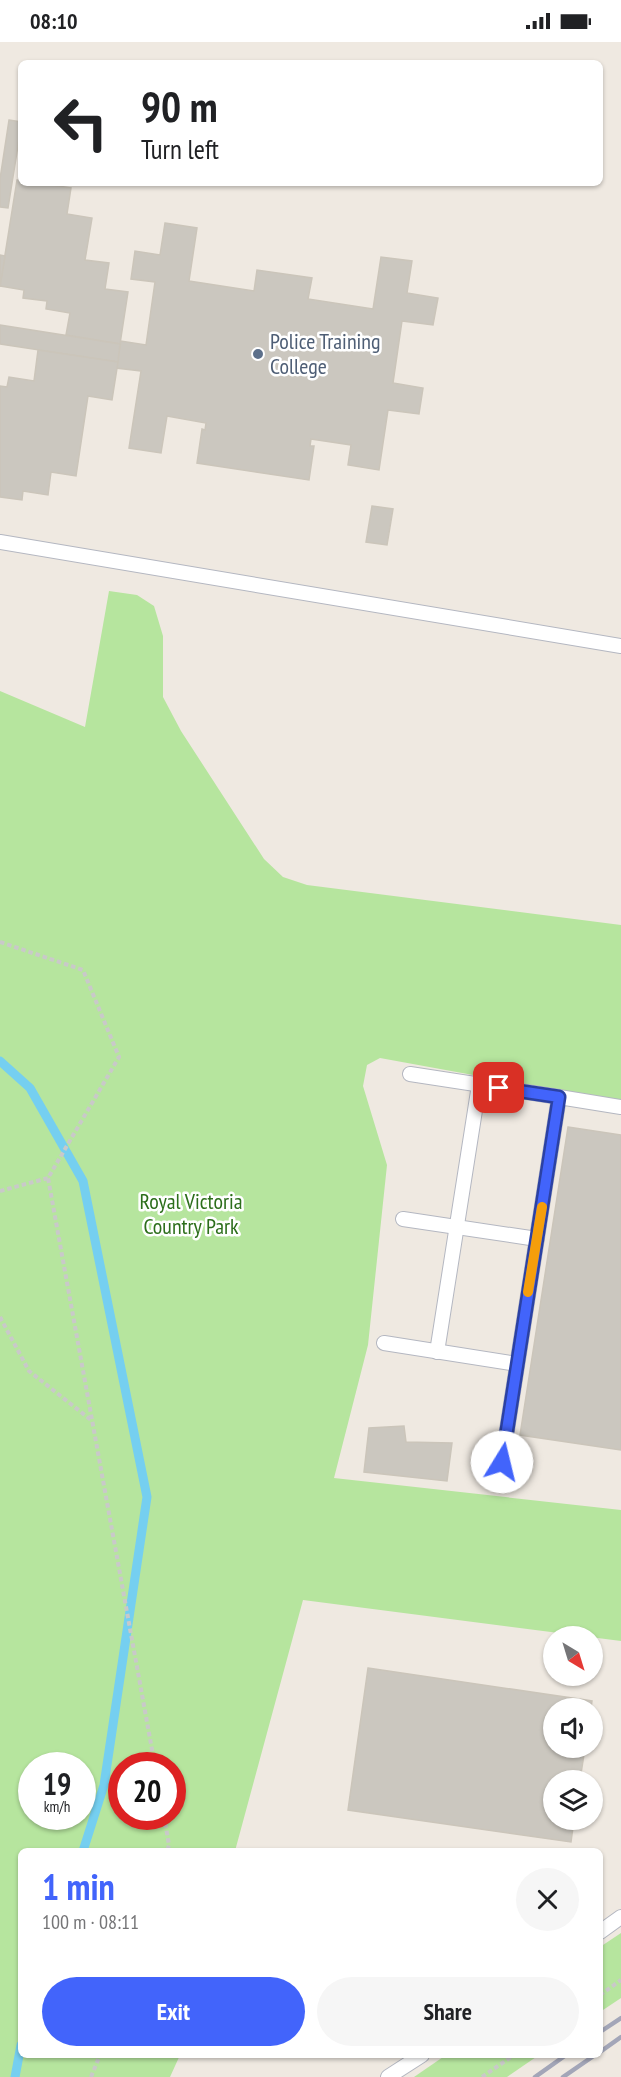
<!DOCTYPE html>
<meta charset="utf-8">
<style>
:root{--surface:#fff;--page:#f6f6f6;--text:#202124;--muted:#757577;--accent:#4264fb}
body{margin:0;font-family:"PT Sans Narrow",sans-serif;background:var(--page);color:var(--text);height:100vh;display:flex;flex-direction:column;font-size:22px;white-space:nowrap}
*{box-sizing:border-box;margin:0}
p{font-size:20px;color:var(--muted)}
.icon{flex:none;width:33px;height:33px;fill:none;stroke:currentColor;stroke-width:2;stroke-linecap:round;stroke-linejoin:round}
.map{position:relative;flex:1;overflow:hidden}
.drawer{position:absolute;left:18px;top:1806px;width:585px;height:210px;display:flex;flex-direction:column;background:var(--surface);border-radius:9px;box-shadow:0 2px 4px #0004}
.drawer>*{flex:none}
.top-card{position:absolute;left:18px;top:18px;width:585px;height:126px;border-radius:9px;box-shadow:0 2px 4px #0004;background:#fff;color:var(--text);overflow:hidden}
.needle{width:39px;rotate:142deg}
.fabs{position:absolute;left:543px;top:1584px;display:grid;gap:12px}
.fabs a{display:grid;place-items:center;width:60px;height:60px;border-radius:50%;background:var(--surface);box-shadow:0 2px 4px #0004;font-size:30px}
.speed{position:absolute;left:18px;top:1710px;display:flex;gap:12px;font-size:30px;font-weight:700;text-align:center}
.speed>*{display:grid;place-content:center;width:78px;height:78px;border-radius:50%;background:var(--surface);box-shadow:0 2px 4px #0004;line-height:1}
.speed small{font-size:15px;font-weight:400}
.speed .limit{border:9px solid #d22;background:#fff;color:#111}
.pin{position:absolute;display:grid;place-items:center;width:51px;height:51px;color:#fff;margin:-26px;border-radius:12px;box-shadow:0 3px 9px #0006}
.me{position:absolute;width:66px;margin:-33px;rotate:9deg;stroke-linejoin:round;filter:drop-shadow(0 0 4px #0008)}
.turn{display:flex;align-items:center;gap:21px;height:126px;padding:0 24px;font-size:27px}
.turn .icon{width:78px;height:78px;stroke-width:2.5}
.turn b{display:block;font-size:42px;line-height:51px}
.round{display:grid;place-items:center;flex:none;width:63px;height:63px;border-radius:32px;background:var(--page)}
.headline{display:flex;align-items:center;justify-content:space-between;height:102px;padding:0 24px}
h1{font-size:36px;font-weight:800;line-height:45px;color:var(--accent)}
.button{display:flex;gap:12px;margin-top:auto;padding:12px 24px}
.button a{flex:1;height:69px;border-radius:36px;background:var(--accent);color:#fff;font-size:24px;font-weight:800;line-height:69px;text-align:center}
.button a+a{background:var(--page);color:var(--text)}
.status{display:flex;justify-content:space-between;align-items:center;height:42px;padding:0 30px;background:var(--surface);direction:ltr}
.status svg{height:16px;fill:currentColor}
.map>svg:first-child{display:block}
</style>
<div class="status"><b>08:10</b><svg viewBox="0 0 49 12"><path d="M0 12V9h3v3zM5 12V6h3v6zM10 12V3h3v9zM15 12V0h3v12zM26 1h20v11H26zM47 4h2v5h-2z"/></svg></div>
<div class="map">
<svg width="621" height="2035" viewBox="0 0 621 2035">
<rect width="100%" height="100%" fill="#efe9e1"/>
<g fill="#b6e59e" fill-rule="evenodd">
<path d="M109,549L137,553L154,564L163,594V655L181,689L264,817L283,835L307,843L621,883V1060L380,1016L367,1023L363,1044L387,1123L368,1303L334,1436L621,1468V1599L303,1558L235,1809H21V2013H180L170,2035H0V649L85,685ZM32,1724H82V1774H32ZM122,1724H172V1774H122Z"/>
<polygon points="621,1891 621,1956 600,1970 600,1905"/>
<polygon points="446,2013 539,2013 507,2035 414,2035"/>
</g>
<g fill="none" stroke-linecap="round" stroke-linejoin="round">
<g stroke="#75cff0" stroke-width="9">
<polyline points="0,1019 30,1046 83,1139 147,1455 104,1743 83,1809"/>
<polyline points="15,2035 21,2003"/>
</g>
</g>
<g fill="#cbc7bf" stroke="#cbc5ba" stroke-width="1.5">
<polygon points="9,78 21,80 21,85 8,166 0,165 0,137"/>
<polygon points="17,138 21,138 21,141 38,141 71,146 67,172 92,176 85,218 109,221 105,247 128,250 120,302 66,293 70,271 46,267 47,259 23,256 24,248 0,244"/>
<polygon points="165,181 197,186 189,239 254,249 257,228 312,236 308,257 373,267 381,215 412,219 407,251 438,256 433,283 402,279 393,341 423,346 419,372 388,368 379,428 348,423 351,403 311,397 310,404 314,404 309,438 197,421 202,387 205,388 206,381 167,374 161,411 129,406 141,329 116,326 121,299 146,303 155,240 131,237 135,209 160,213"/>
<polygon points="0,213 5,214 0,245"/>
<polygon points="0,283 120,302 118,320 0,302"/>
<polygon points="38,308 118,320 112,358 88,354 76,434 51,430 48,453 23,449 22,458 0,455 0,344 7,345 9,335 34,339"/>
<polygon points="372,464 393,467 387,503 366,500"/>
<polygon points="568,1085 621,1093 621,1408 520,1393"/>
<polygon points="404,1384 406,1400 452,1401 447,1439 364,1430 369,1386"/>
<polygon points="368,1626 592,1659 591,1666 554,1666 554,1706 585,1706 580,1738 554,1738 554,1778 574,1778 571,1800 348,1768"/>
</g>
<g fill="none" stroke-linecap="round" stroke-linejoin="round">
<defs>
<g id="lane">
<polyline points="0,500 621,604"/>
<polyline points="410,1032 559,1055"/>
<polyline points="403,1177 537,1197"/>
<polyline points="384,1301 517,1322"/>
<polyline points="437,1310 479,1043"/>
<polyline points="502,1420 559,1055 621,1065"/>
<polyline points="600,1890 621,1875"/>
<polyline points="388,2035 422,2013"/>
</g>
</defs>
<use href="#lane" stroke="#b4b7c1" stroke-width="16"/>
<g stroke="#c9c9c9" stroke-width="4" stroke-dasharray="4.5 3" stroke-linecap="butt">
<polyline points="0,900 83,928 119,1015 48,1136 155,1724"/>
<polyline points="0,1149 48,1136"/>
<polyline points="0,1275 29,1329 91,1378"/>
<polyline points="164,1774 169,1803 167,1809"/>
<polyline points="600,1953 621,1938"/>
<polyline points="91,2035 100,2013"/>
<polyline points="482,2035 514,2013"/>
</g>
<use href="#lane" stroke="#fff" stroke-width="14"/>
<g stroke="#a3a6b8" stroke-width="4.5">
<polyline points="600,1990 621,1976"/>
<polyline points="600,2010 621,1995"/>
<polyline points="535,2035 566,2013"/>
<polyline points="563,2035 595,2013"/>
</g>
</g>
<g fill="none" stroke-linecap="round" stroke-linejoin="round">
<defs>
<polyline id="route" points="499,1046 559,1055 502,1420"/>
</defs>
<use href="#route" stroke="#2b41a3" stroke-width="15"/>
<use href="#route" stroke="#4264fb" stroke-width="10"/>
<polyline stroke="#f59e0b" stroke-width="10" points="528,1250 542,1165"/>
</g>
<circle fill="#5c6f8a" stroke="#fff" stroke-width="2" cx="258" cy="312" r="6"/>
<g text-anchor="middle" stroke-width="5" stroke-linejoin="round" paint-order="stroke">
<g font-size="22" fill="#4e5e75" stroke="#fff" text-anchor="start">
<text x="270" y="307">Police Training<tspan x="270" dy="25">College</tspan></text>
</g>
<g font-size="22" fill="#2c6e1b" stroke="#fff">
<text x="191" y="1167">Royal Victoria<tspan x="191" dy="25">Country Park</tspan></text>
</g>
</g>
</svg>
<div class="fabs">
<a><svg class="needle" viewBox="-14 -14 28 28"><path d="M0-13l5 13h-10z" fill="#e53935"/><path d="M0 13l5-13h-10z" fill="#757577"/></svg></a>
<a><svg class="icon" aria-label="sound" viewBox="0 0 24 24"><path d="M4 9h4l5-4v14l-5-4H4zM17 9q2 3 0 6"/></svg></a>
<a><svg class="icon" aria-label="layers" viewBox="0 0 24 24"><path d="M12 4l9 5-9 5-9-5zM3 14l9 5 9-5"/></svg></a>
</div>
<div class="speed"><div>19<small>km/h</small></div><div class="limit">20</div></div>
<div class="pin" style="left:499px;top:1046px;background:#d93025"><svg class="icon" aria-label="arrive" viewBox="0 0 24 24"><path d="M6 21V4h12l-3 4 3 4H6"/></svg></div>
<svg class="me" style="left:502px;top:1420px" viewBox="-20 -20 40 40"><circle r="19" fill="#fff"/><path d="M0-13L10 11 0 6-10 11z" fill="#4264fb"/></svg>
<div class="top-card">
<div class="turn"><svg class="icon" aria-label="left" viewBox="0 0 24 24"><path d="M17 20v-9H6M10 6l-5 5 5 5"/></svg><div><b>90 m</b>Turn left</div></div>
</div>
<section class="drawer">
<div class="headline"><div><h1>1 min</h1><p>100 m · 08:11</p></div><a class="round"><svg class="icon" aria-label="close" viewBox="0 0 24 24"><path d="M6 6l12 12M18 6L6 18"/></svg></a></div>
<div class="button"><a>Exit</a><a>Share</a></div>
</section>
</div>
